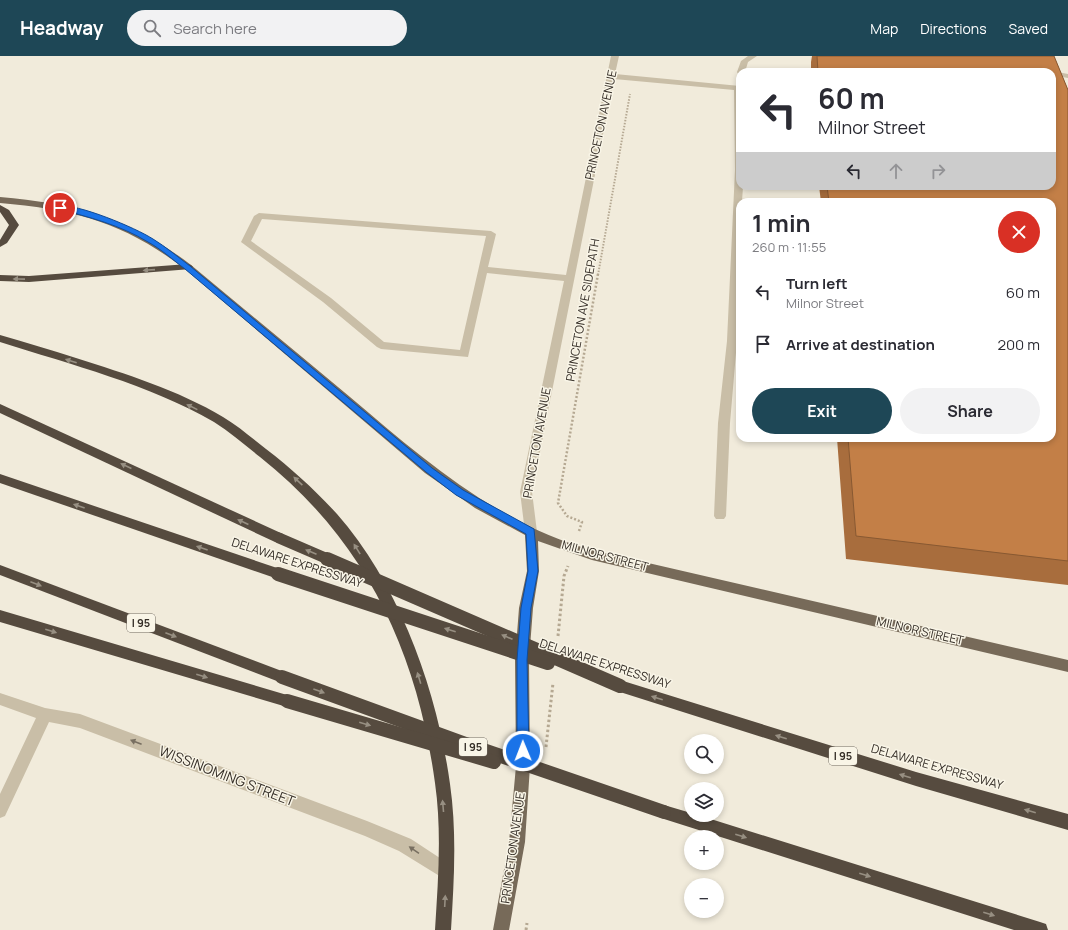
<!DOCTYPE html>
<meta charset="utf-8">
<style>
:root{--surface:#fff;--page:#f2f2f3;--text:#2b2b33;--muted:#7c7c81;--accent:#1e4756}
body{margin:0;font-family:Manrope,sans-serif;background:var(--page);color:var(--text);height:100vh;display:flex;flex-direction:column;font-size:15px;white-space:nowrap}
*{box-sizing:border-box;margin:0}
p{font-size:13px;color:var(--muted)}
.icon{flex:none;width:22px;height:22px;fill:none;stroke:currentColor;stroke-width:2;stroke-linecap:round;stroke-linejoin:round}
.map{position:relative;flex:1;overflow:hidden}
.side{position:absolute;left:736px;top:142px;width:320px;height:244px;display:flex;flex-direction:column;background:var(--surface);border-radius:12px;box-shadow:0 2px 6px #0003}
.side>*{flex:none}
.banner{position:absolute;left:736px;top:12px;width:320px;height:122px;border-radius:12px;box-shadow:0 2px 6px #0003;background:#fff;color:var(--text);overflow:hidden}
.fabs{position:absolute;left:684px;top:678px;display:grid;gap:8px}
.fabs a{display:grid;place-items:center;width:40px;height:40px;border-radius:50%;background:var(--surface);box-shadow:0 2px 6px #0003;font-size:20px}
.pin{position:absolute;display:grid;place-items:center;width:34px;height:34px;color:#fff;margin:-17px;border:2px solid #fff;border-radius:50%;box-shadow:0 1px 4px #0007}
.me{position:absolute;width:44px;margin:-22px;rotate:359deg;stroke-linejoin:round;filter:drop-shadow(0 0 3px #0008)}
.turn{display:flex;align-items:center;gap:14px;height:84px;padding:0 16px;font-size:18px}
.turn .icon{width:52px;height:52px;stroke-width:2.5}
.turn b{display:block;font-size:28px;line-height:34px}
.lanes{display:flex;align-items:center;height:38px;padding:0 16px;background:#0003;justify-content:center;gap:20px;direction:ltr}
.lanes .off{opacity:.35}
.round{display:grid;place-items:center;flex:none;width:42px;height:42px;border-radius:21px;background:var(--page)}
.summary{display:flex;align-items:center;justify-content:space-between;height:68px;padding:0 16px}
h1{font-size:24px;font-weight:700;line-height:30px}
.primary-button{display:flex;gap:8px;margin-top:auto;padding:8px 16px}
.primary-button a{flex:1;height:46px;border-radius:24px;background:var(--accent);color:#fff;font-size:16px;font-weight:700;line-height:46px;text-align:center}
.primary-button a+a{background:var(--page);color:var(--text)}
ul{padding:0;list-style:none}
li{display:flex;align-items:center;gap:12px;height:52px;padding:0 16px}
li div{flex:1}
li b{display:block;font-size:15px}
li em{font-style:normal}
header{display:flex;align-items:center;gap:24px;box-sizing:border-box;height:56px;padding:0 20px;background:var(--accent);color:#fff}
header strong{font-size:19px}
nav{display:flex;gap:22px;margin-inline-start:auto;font-size:14px}
.search{width:280px;height:36px;background:var(--page);display:flex;align-items:center;gap:10px;box-sizing:border-box;padding:0 14px;border-radius:22px;color:var(--muted);font-size:15px}
.map>svg:first-child{display:block}
</style>
<header>
<strong>Headway</strong>
<div class="search"><svg class="icon" aria-label="search" viewBox="0 0 24 24"><circle cx="10" cy="10" r="6"/><path d="M15 15l6 6"/></svg>Search here</div>
<nav><a>Map</a><a>Directions</a><a>Saved</a></nav>
</header>
<div class="map">
<svg width="1068" height="874" viewBox="0 0 1068 874">
<rect width="100%" height="100%" fill="#f1ebdb"/>
<g fill="none" stroke-linecap="round" stroke-linejoin="round">
<polyline stroke="#b5a892" stroke-width="2" stroke-dasharray="1.5 1.5" stroke-linecap="butt" points="598,219 630,38"/>
<polyline stroke="#b5a892" stroke-width="2.5" stroke-dasharray="2 2" stroke-linecap="butt" points="579,475 582,466 567,460 558,447 598,218"/>
<g stroke="#b5a892" stroke-width="3" stroke-dasharray="2.5 2.5" stroke-linecap="butt">
<polyline points="558,580 564,520 568,510"/>
<polyline points="546,691 553,627"/>
<polyline points="526,874 527,867"/>
</g>
<g fill="#c9bea7" fill-rule="evenodd">
<path d="M611,0H619L615,18L740,30V130H743L742,146H740L737,285L730,367L726,460L724,463H716L714,460L718,367L727,285L735,114L734,34L614,23L532,436L537,476L535,479L531,481L527,479L525,476L520,436L564,225L487,217L468,301L381,293L377,291L323,246L241,186L254,160L259,157L491,175L496,178L488,211L566,219ZM262,163L486,180L460,294L384,286L331,242L251,185Z"/>
<polygon points="748,0 757,0 748,6 745,16 738,18 737,16 741,5"/>
<polygon points="1052,15 1068,18 1068,22 1052,19 1052,16 1049,16"/>
<polygon points="0,637 45,652 80,658 367,765 411,783 452,810 454,816 452,822 446,824 399,795 365,780 80,672 49,666 5,760 0,762 0,738 36,662 0,649"/>
</g>
<path fill="#776a59" fill-rule="evenodd" d="M0,141C78,148 128,161 191,209C244,253 297,297 350,341C423,403 497,468 592,494L1068,604V616L592,504L538,485L539,515L533,552L529,604L530,710L525,786L509,874H493L509,786L516,710L515,604L519,552L527,515L525,479L475,452L425,417L185,213C123,166 77,154 0,147Z"/>
<g fill="#564b3f" fill-rule="evenodd">
<polygon points="0,149 9,154 19,169 7,187 0,191 0,184 9,169 0,156"/>
<polygon points="188,208 191,209 193,211 191,213 29,226 0,225 0,219 29,220"/>
<path d="M0,279C25,286 51,294 76,302C126,318 178,334 223,361C238,370 252,382 266,393C292,413 315,434 337,458C400,530 437,634 450,728C457,777 454,825 451,874H435C438,825 442,776 435,727C417,595 366,485 260,401C245,389 230,376 214,366C148,328 72,309 0,286Z"/>
<polygon points="0,348 283,478 285,482 283,486 279,487 275,486 0,357"/>
<polygon points="0,418 283,514 284,518 283,522 278,523 0,427"/>
<polygon points="0,509 287,617 289,621 287,625 282,627 0,519"/>
<polygon points="0,554 287,639 292,640 294,645 292,650 287,651 0,566"/>
<polygon points="620,624 916,716 1068,758 1068,774 916,730 620,636 615,634 613,630 615,626"/>
<polygon points="664,749 691,757 691,759 698,759 1040,866 1046,868 1048,874 1014,874 664,763 659,761 656,756 659,751"/>
</g>
<polyline stroke="#564b3f" stroke-width="11" points="279,482 330,504"/>
<g stroke="#564b3f" stroke-width="14">
<polyline points="327,503 620,630"/>
<polyline points="278,518 548,607"/>
<polyline points="282,621 463,687 664,756"/>
<polyline points="287,645 494,706"/>
</g>
</g>
<polygon fill="#a86d3d" points="812,0 1054,0 1068,34 1068,529 846,503 837,382 1052,382 1052,146 821,146 819,130 1052,130 1052,16 811,16 811,6"/>
<polygon fill="#c37f47" stroke="#885932" points="817,0 1054,0 1068,34 1068,505 856,480 848,382 1052,382 1052,146 829,146 827,130 1052,130 1052,16 818,16"/>
<defs><path id="oneway-solid" d="M-6-.8H1V-3.2L6.5 0L1 3.2V.8H-6Z"/></defs>
<g fill="#978f82">
<use href="#oneway-solid" transform="translate(149 214) rotate(176)"/>
<use href="#oneway-solid" transform="translate(19 223) rotate(-179)"/>
<use href="#oneway-solid" transform="translate(71 305) rotate(-162)"/>
<use href="#oneway-solid" transform="translate(192 351) rotate(-154)"/>
<use href="#oneway-solid" transform="translate(126 410) rotate(-155)"/>
<use href="#oneway-solid" transform="translate(298 425) rotate(-137)"/>
<use href="#oneway-solid" transform="translate(79 450) rotate(-161)"/>
<use href="#oneway-solid" transform="translate(243 466) rotate(-155)"/>
<use href="#oneway-solid" transform="translate(202 492) rotate(-161)"/>
<use href="#oneway-solid" transform="translate(357 493) rotate(-122)"/>
<use href="#oneway-solid" transform="translate(311 496) rotate(-157)"/>
<use href="#oneway-solid" transform="translate(36 528) rotate(21)"/>
<use href="#oneway-solid" transform="translate(450 574) rotate(-162)"/>
<use href="#oneway-solid" transform="translate(51 575) rotate(17)"/>
<use href="#oneway-solid" transform="translate(171 579) rotate(21)"/>
<use href="#oneway-solid" transform="translate(507 581) rotate(-157)"/>
<use href="#oneway-solid" transform="translate(202 620) rotate(17)"/>
<use href="#oneway-solid" transform="translate(419 622) rotate(-107)"/>
<use href="#oneway-solid" transform="translate(319 635) rotate(20)"/>
<use href="#oneway-solid" transform="translate(657 642) rotate(-163)"/>
<use href="#oneway-solid" transform="translate(365 668) rotate(16)"/>
<use href="#oneway-solid" transform="translate(781 681) rotate(-163)"/>
<use href="#oneway-solid" transform="translate(905 720) rotate(-163)"/>
<use href="#oneway-solid" transform="translate(443 750) rotate(-95)"/>
<use href="#oneway-solid" transform="translate(1030 755) rotate(-164)"/>
<use href="#oneway-solid" transform="translate(741 780) rotate(17)"/>
<use href="#oneway-solid" transform="translate(865 819) rotate(17)"/>
<use href="#oneway-solid" transform="translate(445 845) rotate(-87)"/>
<use href="#oneway-solid" transform="translate(989 858) rotate(17)"/>
</g>
<g fill="#786f61">
<use href="#oneway-solid" transform="translate(136 686) rotate(-159)"/>
<use href="#oneway-solid" transform="translate(414 794) rotate(-146)"/>
</g>
<path fill="#1a73e8" stroke="#114b97" d="M58,150C77,147 136,172 153,183C166,191 178,201 190,210L432,412L463,434L534,473L538,515L531,552L527,604L529,695L527,698L523,700L519,698L517,695V604L521,552L528,515L526,478L456,439L426,416L185,213C173,204 161,193 148,186C120,169 89,161 58,153Z"/>
<g text-anchor="middle" stroke-width="3" stroke-linejoin="round" paint-order="stroke">
<g fill="#f9f5e7" stroke="#706a61" stroke-width="1">
<rect x="127" y="558" width="28" height="18" rx="3"/>
<rect x="459" y="682" width="28" height="18" rx="3"/>
<rect x="829" y="691" width="28" height="18" rx="3"/>
</g>
<g font-size="11" font-weight="bold" fill="#362f28">
<text x="141" y="571">I 95</text>
<text x="473" y="695">I 95</text>
<text x="843" y="704">I 95</text>
</g>
<g font-size="12" fill="#362f28" stroke="#f9f5e7">
<text transform="translate(601 69) rotate(-78)" y="4">PRINCETON AVENUE</text>
<text transform="translate(583 254) rotate(-80)" y="4">PRINCETON AVE SIDEPATH</text>
<text transform="translate(537 387) rotate(-80)" y="4">PRINCETON AVENUE</text>
<text transform="translate(605 500) rotate(15)" y="4">MILNOR STREET</text>
<text transform="translate(297 507) rotate(18)" y="4">DELAWARE EXPRESSWAY</text>
<text transform="translate(920 575) rotate(13)" y="4">MILNOR STREET</text>
<text transform="translate(605 608) rotate(18)" y="4">DELAWARE EXPRESSWAY</text>
<text transform="translate(937 711) rotate(16)" y="4">DELAWARE EXPRESSWAY</text>
<text transform="translate(513 792) rotate(-82)" y="4">PRINCETON AVENUE</text>
</g>
<g font-size="14" fill="#362f28" stroke="#f9f5e7">
<text transform="translate(227 720) rotate(21)" y="5">WISSINOMING STREET</text>
</g>
</g>
</svg>
<div class="fabs">
<a><svg class="icon" aria-label="search" viewBox="0 0 24 24"><circle cx="10" cy="10" r="6"/><path d="M15 15l6 6"/></svg></a>
<a><svg class="icon" aria-label="layers" viewBox="0 0 24 24"><path d="M12 4l9 5-9 5-9-5zM3 14l9 5 9-5"/></svg></a>
<a>+</a>
<a>−</a>
</div>
<div class="pin" style="left:60px;top:152px;background:#d93025"><svg class="icon" aria-label="arrive" viewBox="0 0 24 24"><path d="M6 21V4h12l-3 4 3 4H6"/></svg></div>
<svg class="me" style="left:523px;top:695px" viewBox="-20 -20 40 40"><circle r="17" fill="#1a73e8" stroke="#fff" stroke-width="3"/><path d="M0-11L8 9 0 5-8 9z" fill="#fff"/></svg>
<div class="banner">
<div class="turn"><svg class="icon" aria-label="left" viewBox="0 0 24 24"><path d="M17 20v-9H6M10 6l-5 5 5 5"/></svg><div><b>60 m</b>Milnor Street</div></div>
<div class="lanes"><svg class="icon" aria-label="left" viewBox="0 0 24 24"><path d="M17 20v-9H6M10 6l-5 5 5 5"/></svg><svg class="icon off" aria-label="ahead" viewBox="0 0 24 24"><path d="M12 20V5M6 11l6-6 6 6"/></svg><svg class="icon off" aria-label="right" viewBox="0 0 24 24"><path d="M7 20v-9h11M14 6l5 5-5 5"/></svg></div>
</div>
<section class="side">
<div class="summary"><div><h1>1 min</h1><p>260 m · 11:55</p></div><a class="round" style="background:#d93025;color:#fff"><svg class="icon" aria-label="close" viewBox="0 0 24 24"><path d="M6 6l12 12M18 6L6 18"/></svg></a></div>
<ul>
<li><svg class="icon" aria-label="left" viewBox="0 0 24 24"><path d="M17 20v-9H6M10 6l-5 5 5 5"/></svg><div><b>Turn left</b><p>Milnor Street</p></div><em>60 m</em></li>
<li><svg class="icon" aria-label="arrive" viewBox="0 0 24 24"><path d="M6 21V4h12l-3 4 3 4H6"/></svg><div><b>Arrive at destination</b></div><em>200 m</em></li>
</ul>
<div class="primary-button"><a>Exit</a><a>Share</a></div>
</section>
</div>
